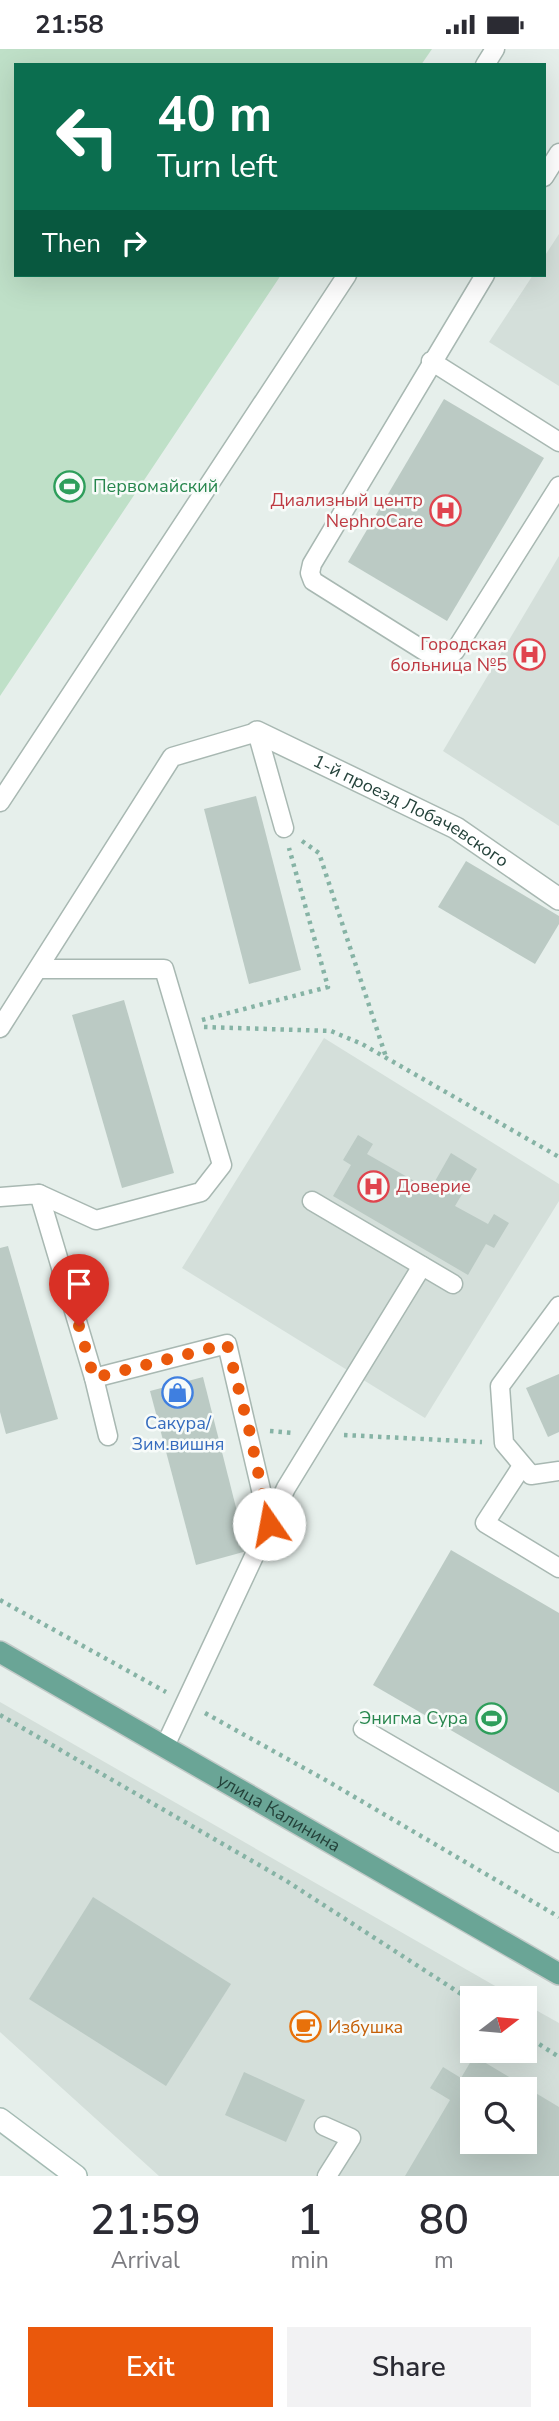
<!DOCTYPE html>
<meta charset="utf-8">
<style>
:root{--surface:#fff;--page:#f2f2f3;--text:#2b2b33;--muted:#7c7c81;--accent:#ea580c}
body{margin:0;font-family:"Nunito Sans",sans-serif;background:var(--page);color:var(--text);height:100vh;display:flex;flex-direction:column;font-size:26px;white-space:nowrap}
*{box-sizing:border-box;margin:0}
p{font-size:23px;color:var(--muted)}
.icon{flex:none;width:38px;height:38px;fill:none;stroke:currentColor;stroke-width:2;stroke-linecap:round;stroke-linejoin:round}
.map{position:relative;height:2127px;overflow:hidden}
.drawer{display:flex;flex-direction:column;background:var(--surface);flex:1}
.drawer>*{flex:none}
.hud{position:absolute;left:14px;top:14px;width:532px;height:214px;border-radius:0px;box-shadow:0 7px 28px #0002;background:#0b6e4f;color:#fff;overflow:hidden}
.needle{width:46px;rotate:74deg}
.buttons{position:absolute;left:460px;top:1937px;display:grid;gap:14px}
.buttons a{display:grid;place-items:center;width:77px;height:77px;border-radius:0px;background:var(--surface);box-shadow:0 7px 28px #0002;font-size:35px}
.pin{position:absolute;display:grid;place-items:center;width:60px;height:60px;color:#fff;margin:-72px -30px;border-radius:50% 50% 50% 0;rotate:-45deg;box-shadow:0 0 7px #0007}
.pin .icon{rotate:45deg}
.me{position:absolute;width:77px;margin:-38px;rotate:348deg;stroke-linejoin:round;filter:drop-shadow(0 0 5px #0008)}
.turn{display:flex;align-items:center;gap:24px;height:147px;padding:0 28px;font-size:32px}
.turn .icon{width:91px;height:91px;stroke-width:2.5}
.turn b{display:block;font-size:49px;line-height:60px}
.then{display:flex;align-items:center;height:66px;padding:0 28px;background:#0003;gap:14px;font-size:26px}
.eta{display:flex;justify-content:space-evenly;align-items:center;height:119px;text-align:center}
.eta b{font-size:42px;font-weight:600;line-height:49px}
.cta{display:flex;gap:14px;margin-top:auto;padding:14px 28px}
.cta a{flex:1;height:80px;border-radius:0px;background:var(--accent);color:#fff;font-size:28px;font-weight:600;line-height:80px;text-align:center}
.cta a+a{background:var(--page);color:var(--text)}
.status{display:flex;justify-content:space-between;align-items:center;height:49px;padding:0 35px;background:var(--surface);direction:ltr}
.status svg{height:19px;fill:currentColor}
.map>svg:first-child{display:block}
</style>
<div class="status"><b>21:58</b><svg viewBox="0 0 49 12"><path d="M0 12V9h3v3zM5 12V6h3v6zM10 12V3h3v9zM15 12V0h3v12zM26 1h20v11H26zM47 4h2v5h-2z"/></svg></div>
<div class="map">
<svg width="559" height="2127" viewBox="0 0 559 2127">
<rect width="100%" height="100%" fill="#e6efeb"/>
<g fill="#d4dfda" fill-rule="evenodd">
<polygon points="559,185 559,337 489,293 533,226 544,226 544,208"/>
<polygon points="559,507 559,777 443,702"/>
<polygon points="324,989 559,1135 559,1152 425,1369 182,1219"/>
<path d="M0,1653L516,1949L472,1950V2002H525V1955L559,1974V2127H159L0,1983ZM472,2040H525V2093H472Z"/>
</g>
<polygon fill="#bfe0c8" points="0,0 432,0 421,16 16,16 16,226 281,226 0,647"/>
<g fill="#bbcac4" fill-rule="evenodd">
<polygon points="444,350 544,409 447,572 348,513"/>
<polygon points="256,747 301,921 249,935 204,760"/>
<polygon points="466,812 559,867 559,875 535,915 438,858"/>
<polygon points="124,951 174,1124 122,1139 72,966"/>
<polygon points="358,1086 373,1095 367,1105 430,1141 451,1104 477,1120 455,1157 488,1175 494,1165 509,1174 494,1199 486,1195 468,1226 333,1147 351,1116 343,1111"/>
<polygon points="8,1197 58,1370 6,1385 0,1363 0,1199"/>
<polygon points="559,1325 559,1383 548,1388 526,1339"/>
<polygon points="203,1328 247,1502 196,1516 150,1342"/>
<polygon points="451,1501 559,1564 559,1744 373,1636"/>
<polygon points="93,1848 231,1935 166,2037 29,1950"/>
<path d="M474,2007L559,2058V2127H405L450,2051L430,2039L443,2018L461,2029ZM472,2040H525V2093H472Z"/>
<polygon points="244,2023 305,2051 286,2093 225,2066"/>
</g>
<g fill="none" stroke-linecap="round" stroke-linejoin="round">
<defs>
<g id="service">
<polyline points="485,16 495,0"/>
<polyline points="544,128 559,104"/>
<path d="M485,226L312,515L310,524L313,532L434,608C443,611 448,609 455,602L559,437"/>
<polyline points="431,312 559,393"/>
<polyline points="0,753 347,226"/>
<polyline points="38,920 164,920 222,1116 201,1143 96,1171 39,1145"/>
<polyline points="0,979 172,708 257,683 284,779"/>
<polyline points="0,1148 39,1145 94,1329 108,1387"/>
<polyline points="312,1152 453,1235"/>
<polyline points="559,1257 500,1337 504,1394 531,1426 559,1422"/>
<polyline points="94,1329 227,1295 269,1475"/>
<polyline points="522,1417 485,1474 559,1519"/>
<polyline points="363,1680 559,1794"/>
<polyline points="165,1697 286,1439 422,1217"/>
<polyline points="324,2077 351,2089 327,2127"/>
</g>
<g id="minor">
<path id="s1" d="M257,683L456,779L559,850"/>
</g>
<polyline id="secondary" points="0,2070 76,2127"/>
<g id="primary">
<path id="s2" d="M0,1603L559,1925"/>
</g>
</defs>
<use href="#service" stroke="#a8b8b2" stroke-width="21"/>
<use href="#minor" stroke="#a8b8b2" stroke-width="24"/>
<use href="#secondary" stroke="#a4bbb3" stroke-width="24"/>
<use href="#primary" stroke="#c2cac8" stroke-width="24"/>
<g stroke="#86b3a5" stroke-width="4.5" stroke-dasharray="3.5 5" stroke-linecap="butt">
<polyline points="302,792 319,804 386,1008"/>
<polyline points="202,971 328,938 289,799"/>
<polyline points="204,978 331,982 362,995 559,1108"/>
<polyline points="270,1382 293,1384"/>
<polyline points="344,1386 482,1393"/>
<polyline points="0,1551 166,1643"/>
<polyline points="205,1664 329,1733 559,1868"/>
<polyline points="0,1666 285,1831 472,1952"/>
<polyline points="525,1986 559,2008"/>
</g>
<use href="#service" stroke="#fff" stroke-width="18"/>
<use href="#minor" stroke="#fff" stroke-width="21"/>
<use href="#secondary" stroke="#fff" stroke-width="21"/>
<use href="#primary" stroke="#6aa596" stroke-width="21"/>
</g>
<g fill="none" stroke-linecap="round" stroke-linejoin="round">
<polyline stroke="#ea580c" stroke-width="12" stroke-dasharray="0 21.6" points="79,1277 94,1329 227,1295 249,1380 269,1475"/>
</g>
<defs>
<symbol id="stadium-ring" viewBox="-11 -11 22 22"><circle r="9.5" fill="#f7fbf9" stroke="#2e9e5b" stroke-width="1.5"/><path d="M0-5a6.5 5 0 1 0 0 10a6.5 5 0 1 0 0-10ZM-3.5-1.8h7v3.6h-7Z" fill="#2e9e5b"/></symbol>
<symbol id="hospital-ring" viewBox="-11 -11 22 22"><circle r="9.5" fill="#f7fbf9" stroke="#e0444e" stroke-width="1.5"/><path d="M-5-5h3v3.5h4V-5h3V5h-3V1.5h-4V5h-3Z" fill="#e0444e"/></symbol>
<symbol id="shop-ring" viewBox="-11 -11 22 22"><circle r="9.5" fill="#f7fbf9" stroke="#3f7fe0" stroke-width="1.5"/><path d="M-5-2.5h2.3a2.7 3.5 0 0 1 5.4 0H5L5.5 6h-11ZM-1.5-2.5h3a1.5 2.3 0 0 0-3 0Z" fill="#3f7fe0"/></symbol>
<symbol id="cafe-ring" viewBox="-11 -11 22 22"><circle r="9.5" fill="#f7fbf9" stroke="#e8710a" stroke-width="1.5"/><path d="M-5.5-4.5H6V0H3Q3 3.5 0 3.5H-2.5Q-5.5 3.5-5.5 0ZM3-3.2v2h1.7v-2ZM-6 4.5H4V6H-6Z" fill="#e8710a"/></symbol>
</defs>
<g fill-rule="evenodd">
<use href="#stadium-ring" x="52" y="420" width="35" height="35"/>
<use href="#hospital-ring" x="428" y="444" width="35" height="35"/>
<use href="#hospital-ring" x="512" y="588" width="35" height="35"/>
<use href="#hospital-ring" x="356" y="1120" width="35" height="35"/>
<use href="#shop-ring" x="160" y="1326" width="35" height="35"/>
<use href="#stadium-ring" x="474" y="1652" width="35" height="35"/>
<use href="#cafe-ring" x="288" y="1960" width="35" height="35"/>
</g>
<g text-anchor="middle" stroke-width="5" stroke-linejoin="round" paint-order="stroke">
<g font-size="18" fill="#27864d" stroke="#f7fbf9" text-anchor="start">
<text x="93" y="443">Первомайский</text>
<text x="468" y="1675" text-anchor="end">Энигма Сура</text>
</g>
<g font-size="18" fill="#be3a42" stroke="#f7fbf9" text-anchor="end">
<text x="423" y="457">Диализный центр<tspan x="423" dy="21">NephroCare</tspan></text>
<text x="507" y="601">Городская<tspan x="507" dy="21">больница №5</tspan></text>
<text x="396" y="1143" text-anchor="start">Доверие</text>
</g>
<g font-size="18" fill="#24423a" stroke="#f7fbf9">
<text dy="6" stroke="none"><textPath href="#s1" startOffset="173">1-й проезд Лобачевского</textPath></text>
<text dy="6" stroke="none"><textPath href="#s2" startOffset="322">улица Калинина</textPath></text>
</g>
<g font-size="18" fill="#366cbe" stroke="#f7fbf9">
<text x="178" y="1380">Сакура/<tspan x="178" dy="21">Зим.вишня</tspan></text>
</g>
<g font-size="18" fill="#c56008" stroke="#f7fbf9" text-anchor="start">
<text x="328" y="1984">Избушка</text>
</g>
</g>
</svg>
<div class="buttons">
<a><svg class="needle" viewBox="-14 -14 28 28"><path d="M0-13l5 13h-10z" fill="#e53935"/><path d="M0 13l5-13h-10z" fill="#7c7c81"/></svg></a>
<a><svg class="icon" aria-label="search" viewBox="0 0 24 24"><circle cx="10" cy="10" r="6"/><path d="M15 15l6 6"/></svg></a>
</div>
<div class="pin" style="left:79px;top:1277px;background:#d93025"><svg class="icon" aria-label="arrive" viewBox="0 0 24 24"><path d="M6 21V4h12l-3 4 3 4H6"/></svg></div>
<svg class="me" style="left:269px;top:1475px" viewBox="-20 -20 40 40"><circle r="19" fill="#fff"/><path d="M0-13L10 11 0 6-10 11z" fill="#ea580c"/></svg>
<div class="hud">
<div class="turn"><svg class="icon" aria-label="left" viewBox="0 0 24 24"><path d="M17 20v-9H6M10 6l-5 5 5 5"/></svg><div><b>40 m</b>Turn left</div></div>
<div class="then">Then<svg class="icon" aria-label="right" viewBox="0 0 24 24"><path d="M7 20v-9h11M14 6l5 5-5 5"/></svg></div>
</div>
</div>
<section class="drawer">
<div class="eta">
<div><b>21:59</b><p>Arrival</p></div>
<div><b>1</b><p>min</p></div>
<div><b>80</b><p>m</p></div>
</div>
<div class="cta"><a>Exit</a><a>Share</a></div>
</section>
